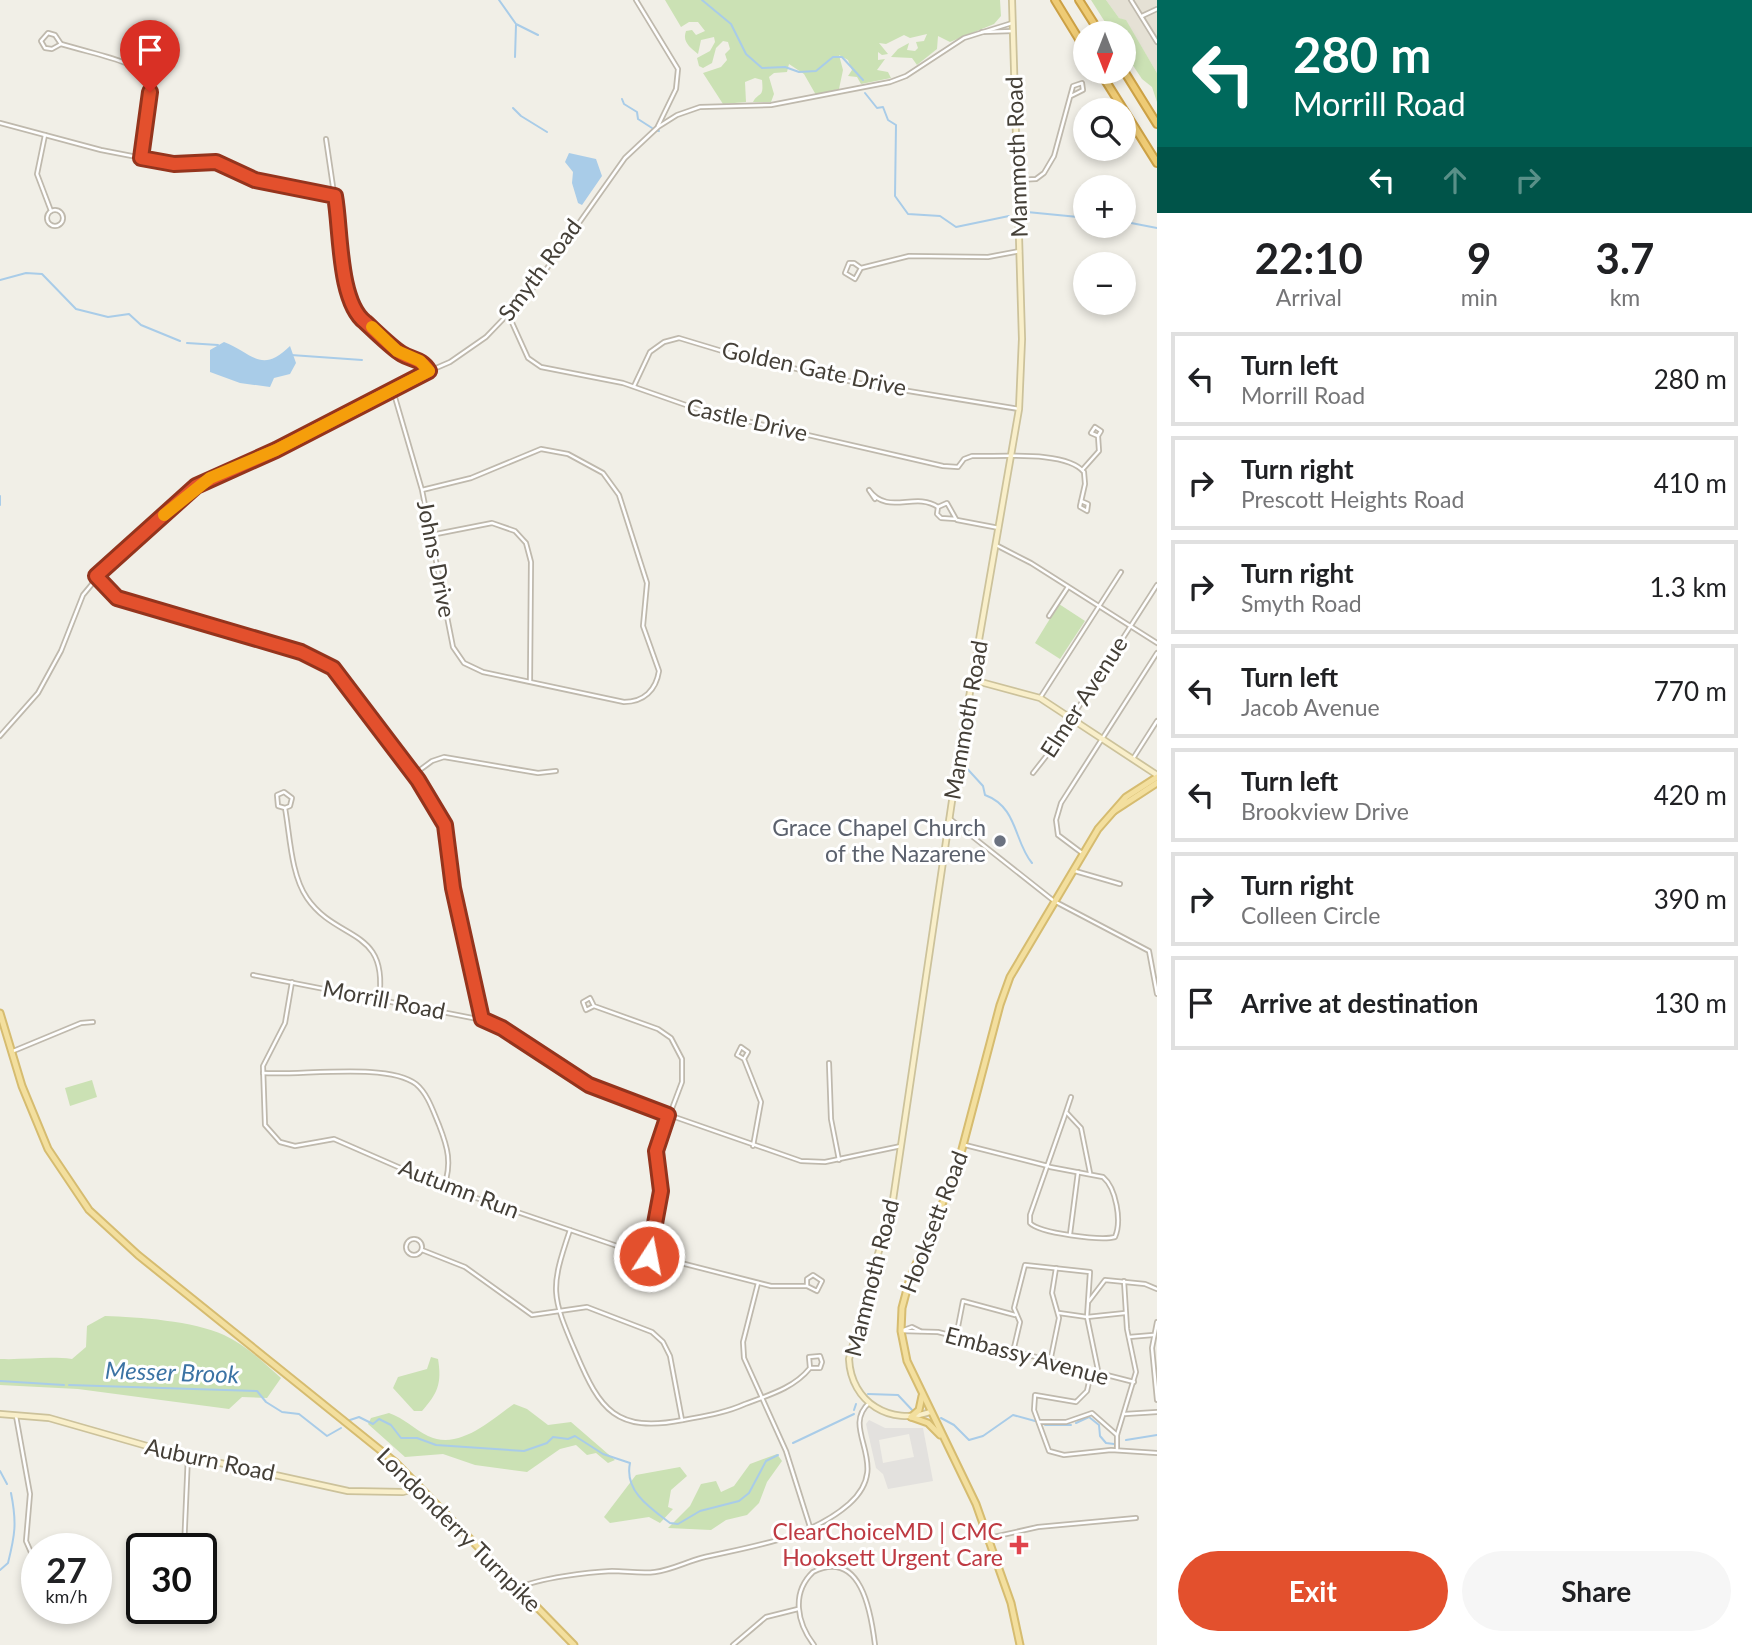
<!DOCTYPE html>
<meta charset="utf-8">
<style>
:root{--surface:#fff;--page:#f6f6f6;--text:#202124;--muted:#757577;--line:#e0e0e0;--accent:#e3502d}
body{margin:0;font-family:Lato,sans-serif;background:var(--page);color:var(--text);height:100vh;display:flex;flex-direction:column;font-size:26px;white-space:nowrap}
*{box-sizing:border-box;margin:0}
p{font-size:23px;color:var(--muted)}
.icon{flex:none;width:38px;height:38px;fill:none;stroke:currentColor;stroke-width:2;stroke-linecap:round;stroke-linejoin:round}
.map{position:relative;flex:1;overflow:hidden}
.drawer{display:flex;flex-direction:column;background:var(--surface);width:595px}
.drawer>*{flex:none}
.guide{background:#00695c;color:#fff;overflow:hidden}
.needle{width:46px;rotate:180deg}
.controls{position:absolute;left:1073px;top:21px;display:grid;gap:14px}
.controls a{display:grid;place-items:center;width:63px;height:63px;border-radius:50%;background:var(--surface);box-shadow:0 4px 10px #0003;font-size:35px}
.speed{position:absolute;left:21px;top:1533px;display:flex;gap:14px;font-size:35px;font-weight:700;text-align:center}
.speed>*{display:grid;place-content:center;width:91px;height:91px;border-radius:50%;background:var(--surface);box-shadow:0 4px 10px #0003;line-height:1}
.speed small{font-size:18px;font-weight:400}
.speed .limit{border:4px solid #111;border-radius:10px;background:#fff;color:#111}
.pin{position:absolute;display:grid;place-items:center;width:60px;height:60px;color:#fff;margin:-72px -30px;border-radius:50% 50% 50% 0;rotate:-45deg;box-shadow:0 0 7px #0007}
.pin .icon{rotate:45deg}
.me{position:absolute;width:77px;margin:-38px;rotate:11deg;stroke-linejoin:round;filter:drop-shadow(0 0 5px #0008)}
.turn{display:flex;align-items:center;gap:24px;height:147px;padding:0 21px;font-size:32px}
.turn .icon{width:91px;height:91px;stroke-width:2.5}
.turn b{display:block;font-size:49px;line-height:60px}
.lanes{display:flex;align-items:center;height:66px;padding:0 21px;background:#0003;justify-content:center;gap:35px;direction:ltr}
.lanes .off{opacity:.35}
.eta{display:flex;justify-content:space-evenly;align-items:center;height:119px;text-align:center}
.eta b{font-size:42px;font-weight:700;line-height:49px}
.button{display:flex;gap:14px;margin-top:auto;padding:14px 21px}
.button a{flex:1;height:80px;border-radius:42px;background:var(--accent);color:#fff;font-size:28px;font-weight:700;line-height:80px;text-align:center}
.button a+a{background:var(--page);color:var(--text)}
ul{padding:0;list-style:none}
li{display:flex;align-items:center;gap:21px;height:94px;margin:0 14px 10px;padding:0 7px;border:4px solid var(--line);border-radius:0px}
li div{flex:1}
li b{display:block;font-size:26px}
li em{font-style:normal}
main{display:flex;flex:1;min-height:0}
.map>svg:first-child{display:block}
</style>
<main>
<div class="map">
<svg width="1157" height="1645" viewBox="0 0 1157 1645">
<rect width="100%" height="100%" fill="#f1efe7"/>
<polygon fill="#e5e1d5" points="1106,0 1157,0 1157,73 1126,21 1119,18"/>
<g fill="#cbe1b4">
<path d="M665,0H1000L1001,16L994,24L950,42L938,36L937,49L917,65L912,58L891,57L898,49L909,43L907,50L915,51L918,48L916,42L924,41L927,34L910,38L904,35L886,44L879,43L888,54L882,55L878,52V60L885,59L877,70L888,72L891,78L861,84L857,77L848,76L852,70L848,60L839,55L843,70L839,89L816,95L804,74L789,64L787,72L774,73L769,77L774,94L771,102H753C759,91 764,99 762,80L755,78L745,82L746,102L723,104L703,73L721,67L727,60L725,54L730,49L728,42L723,41L716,48L712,63L703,68L699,66L697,58L710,51L715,42L714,37L701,40L698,54C690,47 682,42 686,31L692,30L696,35L705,31L698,22H689L681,27Z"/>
<polygon points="1091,0 1106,0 1119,18 1126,20 1157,73 1157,102 1152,87 1142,79 1124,52 1124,33 1112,33"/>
<polygon points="1059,604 1085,621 1060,659 1035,643"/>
<polygon points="92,1080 97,1097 70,1106 65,1088"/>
<path d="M105,1316C138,1317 194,1321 224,1335C246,1345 263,1362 281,1378L267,1398L242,1397L229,1409L78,1389L0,1385V1359C25,1360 47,1356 72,1359L86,1347L87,1326Z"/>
<path d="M431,1357L438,1359C442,1383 438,1393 422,1411H414L393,1388L398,1377L427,1369Z"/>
<path d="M514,1404L527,1409L548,1425L571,1422L615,1460L608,1463L596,1453L587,1455L576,1445L560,1449L527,1472L475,1465L443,1454L405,1457L368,1424L371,1418L389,1413C404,1418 414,1429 428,1436C459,1451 491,1420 514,1404Z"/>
<polygon points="777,1454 782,1461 767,1482 759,1503 747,1515 726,1520 711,1530 668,1528 690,1506 701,1484 716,1481 721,1492 734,1486 750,1464"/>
<polygon points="680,1467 687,1476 671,1490 668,1507 673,1509 660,1523 649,1517 610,1523 604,1517 636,1475"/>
</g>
<path fill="#e3e1de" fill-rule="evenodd" d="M869,1420L885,1428H923L933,1481L888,1489L883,1474L876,1468L866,1424ZM909,1434L914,1457L883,1463L879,1440Z"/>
<g fill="#a9cce8">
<polygon points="569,153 596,159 602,176 582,205 578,203 572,183 573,172 565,162"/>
<path d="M224,342C251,352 261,375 290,346L296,363L290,374L274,378L270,387L240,383L210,372V350Z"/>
</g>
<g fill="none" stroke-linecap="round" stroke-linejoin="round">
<g stroke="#a9cce8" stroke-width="2">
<polyline points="499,0 516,24 538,35"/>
<polyline points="702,0 731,24 746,54 762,68 785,67 799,72 816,71 833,57 842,57 863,80"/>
<polyline points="515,57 516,25"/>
<polyline points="865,93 877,108 883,107 888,120 896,125 895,196 908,214 940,216 956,227 1009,216"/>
<polyline points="622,99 624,104 637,112 638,119 652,128"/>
<polyline points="513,108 521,116 547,132"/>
<polyline points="658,131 659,131"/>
<polyline points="1027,212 1078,217 1085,210"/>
<polyline points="1124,216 1126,222 1157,228"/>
<polyline points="0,280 26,273 42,274 76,309 108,317 129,314 141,325 180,341"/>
<polyline points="187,343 218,345"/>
<polyline points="291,355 362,360"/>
<polyline points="0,496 0,505"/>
<path d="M962,763L983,786L985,795C1018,807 1014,842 1032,863"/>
<polyline points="0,1381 64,1385"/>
<polyline points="69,1385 257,1391 266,1402 282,1412 299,1414 327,1436 341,1428"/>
<polyline points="868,1394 898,1395 913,1411"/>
<polyline points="854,1410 856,1404"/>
<polyline points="941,1418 954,1425 969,1440 983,1436 1013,1415 1035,1421"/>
<path d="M350,1420L359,1417L373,1424L379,1419L391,1425L401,1438H417L436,1445L524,1451L547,1443L553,1437L568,1439L575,1436L603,1454L630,1463C624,1491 650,1508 670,1523L678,1524L700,1511L739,1501L749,1493L766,1461L778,1455"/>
<polyline points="1076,1423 1089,1417 1099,1425 1100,1436 1106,1443 1114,1444"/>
<polyline points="1045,1425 1071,1425"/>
<polyline points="1126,1440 1157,1435"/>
<polyline points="793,1443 854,1414"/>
<polyline points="0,1471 7,1484"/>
<path d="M0,1570L8,1563C15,1535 17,1523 11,1493"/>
</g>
<defs>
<g id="street">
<polyline points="636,0 678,69 676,89 658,126"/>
<polyline points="1131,0 1157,42"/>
<polyline points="1142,16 1157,9"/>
<polyline points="982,32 1013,31"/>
<polygon points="48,33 55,35 61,44 52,49 45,48 41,41"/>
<path d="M61,44C151,70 158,59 141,158"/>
<polyline points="0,123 101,150 168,163 216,162 255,180 335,196"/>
<polyline points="45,135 37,174 51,211"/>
<polyline points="326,139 350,302 360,318 397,351 420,361 428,371"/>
<polyline points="1018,180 1036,179 1044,173 1054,156 1073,86 1082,83 1083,90 1071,96"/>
<circle cx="55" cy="218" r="8"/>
<polyline points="861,268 854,263 849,263 845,273 855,279 861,268 909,256 988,257 1020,251"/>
<path d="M509,316L528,358L541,367L623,383L703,411L943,466L958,467L964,459L972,456C999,457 1066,450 1084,472L1085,484L1080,506V507L1087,511L1088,504L1081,501"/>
<polyline points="634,386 650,352 664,342 679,338 732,354 853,382 1019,409"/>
<path d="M392,387L422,490L453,647L464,663L483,672L624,702C644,702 656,690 659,671L643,626L647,583L619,495L603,473L568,454L541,449L471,478L422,490"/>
<polyline points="1083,469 1099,451 1098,436 1101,431 1095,427 1091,433 1098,436"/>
<path d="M875,499L869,490C888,516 915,491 938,507"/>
<polygon points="947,503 956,519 941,518 937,514 938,507"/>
<polyline points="957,520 999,528"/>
<polyline points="431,535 492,523 515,531 526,543 531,562 530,681"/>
<polyline points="996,545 1031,563 1157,643"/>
<polyline points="96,576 117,598 301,652 333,668 418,780 445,825 453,888 482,1019"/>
<polyline points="1049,616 1068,587"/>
<polyline points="1040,698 1121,572"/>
<polyline points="0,736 38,693 61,651 83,595 107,566 187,494 210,478 260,458 392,387 450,362 486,337 533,288 625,158 658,127 677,115 700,107 771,105 890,82 906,76 964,38 1012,23"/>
<polyline points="1134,757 1157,721"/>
<polyline points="1033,773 1051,750 1157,585"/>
<polyline points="413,775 432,761 444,757 538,773 556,771"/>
<path d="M285,808L278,806L277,795L284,792L292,798L290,806L285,808C290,836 291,875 307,898C337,942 389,927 379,999"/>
<polyline points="949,818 1054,901 1149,951 1157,994"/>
<polyline points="1082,853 1058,835 1056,820 1061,803 1157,653"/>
<polyline points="1075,871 1120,884"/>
<polyline points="253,975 488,1021 603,1092 801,1161 825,1162 901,1146"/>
<polyline points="292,982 285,1023 263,1066 265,1125 280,1142 295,1146 334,1139 444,1187 626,1249 771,1286 807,1286 807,1279 813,1275 822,1281 817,1291 807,1286"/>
<polyline points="594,1006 586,1010 583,1002 590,998 594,1006 658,1029 671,1038 682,1059 682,1082 656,1151 661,1191 649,1256"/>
<polyline points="11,1052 81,1023 93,1022"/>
<polyline points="744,1059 748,1052 741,1047 737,1055 744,1059 761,1102 753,1146"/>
<polyline points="829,1063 831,1119 839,1160"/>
<path d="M263,1073C299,1076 388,1062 416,1084C428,1094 433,1111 439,1125C448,1148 452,1163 444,1187"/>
<polyline points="1067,1113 1081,1128 1090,1173"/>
<path d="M965,1145L1048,1166L1050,1167L1103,1177C1116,1188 1122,1221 1115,1237C1101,1241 1039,1233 1030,1223V1215L1064,1118L1071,1097"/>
<path d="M570,1230C550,1289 551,1295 576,1353C600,1410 616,1433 683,1420C704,1416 725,1413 745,1404C769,1395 794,1388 810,1368L809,1357L820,1356L822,1362L820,1368H810"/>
<polyline points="1070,1234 1078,1172"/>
<circle cx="414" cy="1247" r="8"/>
<polyline points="422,1250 465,1267 532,1315 587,1307 652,1332 663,1342 670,1356 682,1420"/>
<polyline points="758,1283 743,1342 744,1358 786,1451 810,1527"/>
<polyline points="1089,1301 1105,1280 1145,1284 1157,1289"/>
<polyline points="1059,1313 1087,1317 1125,1313"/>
<polyline points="1157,1322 1152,1348 1157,1400"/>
<polyline points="901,1331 938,1332 1134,1382"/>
<polyline points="901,1331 912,1327 920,1331"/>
<polyline points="956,1337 963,1301 1015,1315"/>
<polyline points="1129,1337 1153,1335"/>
<polyline points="1013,1352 1020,1322 1014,1308 1025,1265 1090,1272 1087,1317 1099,1375"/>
<polyline points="1050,1362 1059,1318 1052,1293 1056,1268"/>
<polyline points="1091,1373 1087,1391 1076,1402 1035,1395 1034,1410 1049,1451 1064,1455 1111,1450 1157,1453"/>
<polyline points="1125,1414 1157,1412"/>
<polyline points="16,1416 30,1494 26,1541 37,1566"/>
<polyline points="1039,1422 1066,1422 1092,1413 1117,1435"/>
<polyline points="1117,1449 1117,1435 1136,1372 1127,1329 1124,1281"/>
<polyline points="989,1538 1038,1527 1136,1518"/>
<polyline points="184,1549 188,1455"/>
<polyline points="37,1585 37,1596"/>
<path d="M518,1588C539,1578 589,1572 612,1571C626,1571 641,1574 655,1572C671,1570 686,1562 701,1558C752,1546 809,1539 849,1504C894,1464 839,1430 869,1403"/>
<polyline points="733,1645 766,1617 798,1609"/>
<path d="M814,1645C797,1623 791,1593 813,1572C861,1548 871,1612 875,1645"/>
</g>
<g id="secondary">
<polyline points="973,680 1040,698 1157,775"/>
<path d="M930,1412C891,1426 851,1403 849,1359L893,1200L957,767L1019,409L1022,339L1012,0"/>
<polyline points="0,1414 49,1418 161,1450 348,1491 403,1492 420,1487"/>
</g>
<g id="primary">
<polyline points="1114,811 1157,783"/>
<polyline points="0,1013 22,1086 48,1149 89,1210 138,1255 395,1462 574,1645"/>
<polyline points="911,1417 928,1423 940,1435"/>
<polyline points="911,1417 919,1410 922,1396"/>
<polyline points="1020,1645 1011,1603 976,1504 907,1361 901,1331 902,1308 910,1278 956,1172 1000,1005 1010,977 1098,829 1126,797 1157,777"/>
</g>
<g id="highway">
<polyline points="1055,0 1085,49"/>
<polyline points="1079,0 1100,33"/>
<polyline points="1124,71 1157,124"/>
<polyline points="1100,72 1157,163"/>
</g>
</defs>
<use href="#street" stroke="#bfb9ad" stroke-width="6"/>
<use href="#secondary" stroke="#ccc29b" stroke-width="8"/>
<use href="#primary" stroke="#d6bc70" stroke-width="9"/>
<use href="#highway" stroke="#cca146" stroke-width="10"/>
<use href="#street" stroke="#fff" stroke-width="2.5"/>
<use href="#secondary" stroke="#f9efca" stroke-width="4.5"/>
<use href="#primary" stroke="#f3df9e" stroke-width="5"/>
<use href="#highway" stroke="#eecb75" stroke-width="6"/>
</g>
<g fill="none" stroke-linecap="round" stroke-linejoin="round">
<defs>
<path id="route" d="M150,92L141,158L174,164L216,162L255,180L335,196C341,228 338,301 365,322C375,331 392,348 402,354C412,360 422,359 429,371L276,450L196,486L96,576L117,598L301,652L333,668L418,780L445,825L453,888L482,1019L502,1028L589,1085L668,1115L656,1151L661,1191L649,1256"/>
</defs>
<use href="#route" stroke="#94341d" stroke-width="18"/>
<use href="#route" stroke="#e3502d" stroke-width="12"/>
<polyline stroke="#f59e0b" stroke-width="12" points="164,515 210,478 276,450 429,371 420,361 397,351 372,327"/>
</g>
<circle fill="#6b7280" stroke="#fff" stroke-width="2.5" cx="1000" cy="841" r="7"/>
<path fill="#e0444e" stroke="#fff" stroke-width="2.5" d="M1015.5 1534.5h7v7h7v7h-7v7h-7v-7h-7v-7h7z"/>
<g text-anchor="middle" stroke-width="6" stroke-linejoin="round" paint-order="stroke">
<g font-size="23" fill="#443f37" stroke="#fff">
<text transform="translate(1017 157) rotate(-92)" y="8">Mammoth Road</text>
<text transform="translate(540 270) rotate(-53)" y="8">Smyth Road</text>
<text transform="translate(814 369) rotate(12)" y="8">Golden Gate Drive</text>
<text transform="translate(747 420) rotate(13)" y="8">Castle Drive</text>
<text transform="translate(436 559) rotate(79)" y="8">Johns Drive</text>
<text transform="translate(1084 697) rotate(-57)" y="8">Elmer Avenue</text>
<text transform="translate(966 720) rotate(-80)" y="8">Mammoth Road</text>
<text transform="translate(384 1000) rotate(11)" y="8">Morrill Road</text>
<text transform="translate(459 1189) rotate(21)" y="8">Autumn Run</text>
<text transform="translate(934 1222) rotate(-69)" y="8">Hooksett Road</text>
<text transform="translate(872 1278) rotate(-76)" y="8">Mammoth Road</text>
<text transform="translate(1027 1356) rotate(15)" y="8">Embassy Avenue</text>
<text transform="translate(210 1460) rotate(12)" y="8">Auburn Road</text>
<text transform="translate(459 1530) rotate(45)" y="8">Londonderry Turnpike</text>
</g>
<g font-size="23" fill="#5b616d" stroke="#fff" text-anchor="end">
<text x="986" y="836">Grace Chapel Church<tspan x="986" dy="26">of the Nazarene</tspan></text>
</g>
<g font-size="23" fill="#be3a42" stroke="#fff" text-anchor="end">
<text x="1003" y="1540">ClearChoiceMD | CMC<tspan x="1003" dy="26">Hooksett Urgent Care</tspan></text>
</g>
<g font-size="24" font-style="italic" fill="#3b73a4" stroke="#fff">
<text transform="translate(172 1373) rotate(2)" y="8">Messer Brook</text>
</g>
</g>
</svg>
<div class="controls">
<a><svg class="needle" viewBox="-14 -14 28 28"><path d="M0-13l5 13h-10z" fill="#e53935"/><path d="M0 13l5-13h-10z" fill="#757577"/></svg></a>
<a><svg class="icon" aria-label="search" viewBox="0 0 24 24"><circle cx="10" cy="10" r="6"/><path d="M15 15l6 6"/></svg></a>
<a>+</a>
<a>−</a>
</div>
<div class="speed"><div>27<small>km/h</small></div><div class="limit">30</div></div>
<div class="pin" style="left:150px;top:92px;background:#d93025"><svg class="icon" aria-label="arrive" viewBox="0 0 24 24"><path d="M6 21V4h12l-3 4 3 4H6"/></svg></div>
<svg class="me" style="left:649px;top:1256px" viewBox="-20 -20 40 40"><circle r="17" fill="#e3502d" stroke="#fff" stroke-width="3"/><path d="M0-11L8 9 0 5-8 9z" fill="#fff"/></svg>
</div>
<section class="drawer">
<div class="guide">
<div class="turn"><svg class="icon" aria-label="left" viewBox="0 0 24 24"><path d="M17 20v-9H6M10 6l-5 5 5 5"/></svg><div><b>280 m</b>Morrill Road</div></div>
<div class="lanes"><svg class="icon" aria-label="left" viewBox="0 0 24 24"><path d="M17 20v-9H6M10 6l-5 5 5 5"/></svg><svg class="icon off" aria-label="ahead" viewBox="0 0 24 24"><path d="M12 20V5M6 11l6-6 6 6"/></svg><svg class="icon off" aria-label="right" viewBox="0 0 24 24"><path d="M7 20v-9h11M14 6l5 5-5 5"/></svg></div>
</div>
<div class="eta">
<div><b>22:10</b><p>Arrival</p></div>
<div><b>9</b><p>min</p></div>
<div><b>3.7</b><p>km</p></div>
</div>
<ul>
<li><svg class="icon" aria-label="left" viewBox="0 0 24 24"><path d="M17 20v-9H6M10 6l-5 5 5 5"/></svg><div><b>Turn left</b><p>Morrill Road</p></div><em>280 m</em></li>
<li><svg class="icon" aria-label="right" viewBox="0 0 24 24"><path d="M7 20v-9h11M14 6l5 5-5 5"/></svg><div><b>Turn right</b><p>Prescott Heights Road</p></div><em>410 m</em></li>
<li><svg class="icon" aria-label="right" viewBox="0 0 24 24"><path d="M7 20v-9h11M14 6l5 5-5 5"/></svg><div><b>Turn right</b><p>Smyth Road</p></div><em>1.3 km</em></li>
<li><svg class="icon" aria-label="left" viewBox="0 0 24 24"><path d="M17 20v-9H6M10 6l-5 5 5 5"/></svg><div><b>Turn left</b><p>Jacob Avenue</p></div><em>770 m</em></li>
<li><svg class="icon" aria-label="left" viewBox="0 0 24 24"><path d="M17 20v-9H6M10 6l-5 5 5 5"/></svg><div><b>Turn left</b><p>Brookview Drive</p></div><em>420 m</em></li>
<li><svg class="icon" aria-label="right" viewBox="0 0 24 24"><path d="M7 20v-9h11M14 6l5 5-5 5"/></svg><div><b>Turn right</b><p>Colleen Circle</p></div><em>390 m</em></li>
<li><svg class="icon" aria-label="arrive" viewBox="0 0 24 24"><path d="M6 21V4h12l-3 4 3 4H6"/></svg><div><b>Arrive at destination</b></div><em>130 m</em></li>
</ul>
<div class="button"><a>Exit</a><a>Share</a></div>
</section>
</main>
